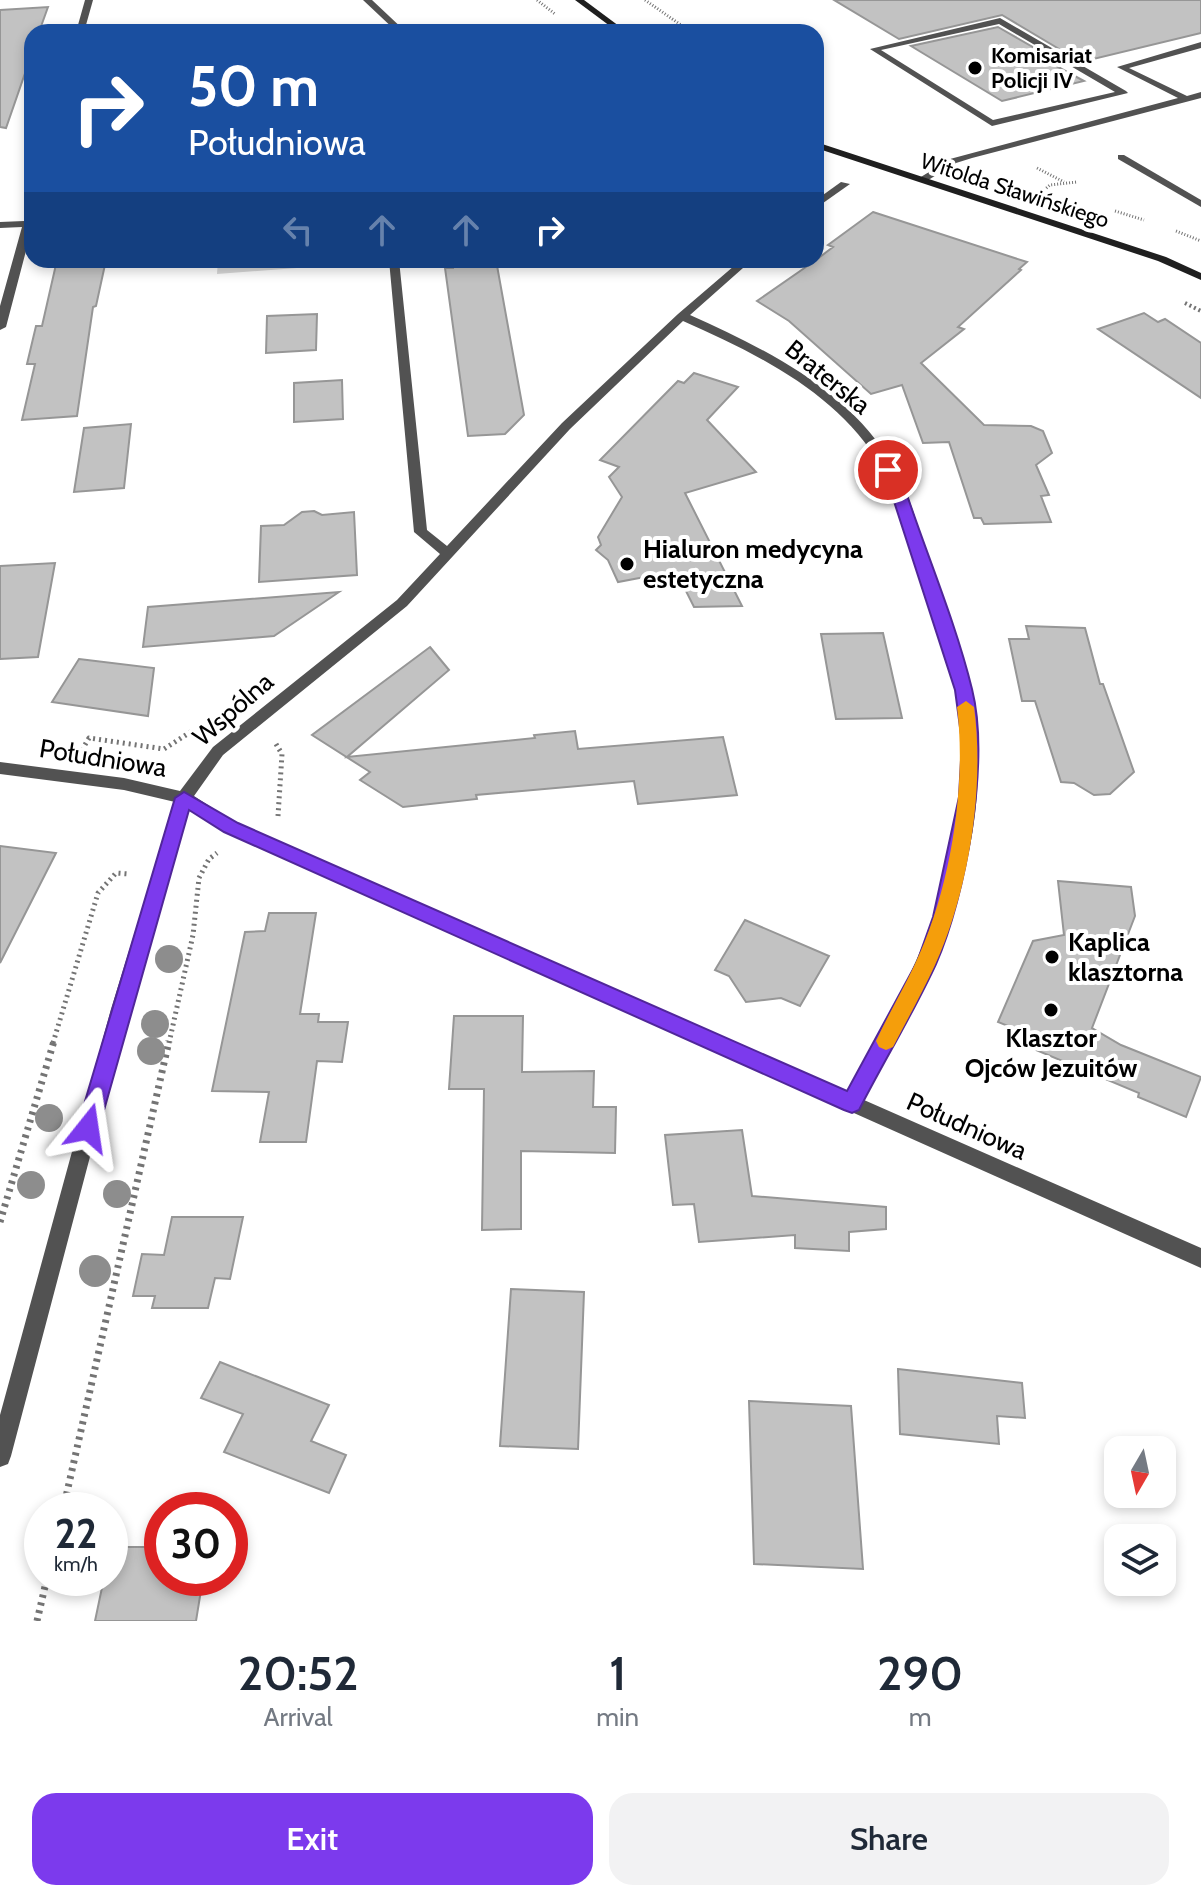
<!DOCTYPE html>
<meta charset="utf-8">
<style>
:root{--surface:#fff;--page:#f2f2f3;--text:#1f2937;--muted:#747a83;--accent:#7c3aed}
body{margin:0;font-family:Cabin,sans-serif;background:var(--page);color:var(--text);height:100vh;display:flex;flex-direction:column;font-size:30px;white-space:nowrap}
*{box-sizing:border-box;margin:0}
p{font-size:26px;color:var(--muted)}
.icon{flex:none;width:44px;height:44px;fill:none;stroke:currentColor;stroke-width:2;stroke-linecap:round;stroke-linejoin:round}
.map{position:relative;height:1621px;overflow:hidden}
.drawer{display:flex;flex-direction:column;background:var(--surface);flex:1}
.drawer>*{flex:none}
.banner{position:absolute;left:24px;top:24px;width:800px;height:244px;border-radius:24px;box-shadow:0 4px 12px #0003;background:#1a4fa0;color:#fff;overflow:hidden}
.needle{width:52px;rotate:189deg}
.controls{position:absolute;left:1104px;top:1436px;display:grid;gap:16px}
.controls a{display:grid;place-items:center;width:72px;height:72px;border-radius:16px;background:var(--surface);box-shadow:0 4px 12px #0003;font-size:40px}
.speed{position:absolute;left:24px;top:1492px;display:flex;gap:16px;font-size:40px;font-weight:700;text-align:center}
.speed>*{display:grid;place-content:center;width:104px;height:104px;border-radius:50%;background:var(--surface);box-shadow:0 4px 12px #0003;line-height:1}
.speed small{font-size:20px;font-weight:400}
.speed .limit{border:12px solid #d22;background:#fff;color:#111}
.pin{position:absolute;display:grid;place-items:center;width:68px;height:68px;color:#fff;margin:-34px;border:4px solid #fff;border-radius:50%;box-shadow:0 2px 8px #0007}
.me{position:absolute;width:88px;margin:-44px;rotate:15deg;stroke-linejoin:round;filter:drop-shadow(0 0 6px #0008)}
.turn{display:flex;align-items:center;gap:28px;height:168px;padding:0 32px;font-size:36px}
.turn .icon{width:104px;height:104px;stroke-width:2.5}
.turn b{display:block;font-size:56px;line-height:68px}
.lanes{display:flex;align-items:center;height:76px;padding:0 32px;background:#0003;justify-content:center;gap:40px;direction:ltr}
.lanes .off{opacity:.35}
.eta{display:flex;justify-content:space-evenly;align-items:center;height:136px;text-align:center}
.eta b{font-size:48px;font-weight:600;line-height:56px}
.primary-button{display:flex;gap:16px;margin-top:auto;padding:16px 32px}
.primary-button a{flex:1;height:92px;border-radius:24px;background:var(--accent);color:#fff;font-size:32px;font-weight:600;line-height:92px;text-align:center}
.primary-button a+a{background:var(--page);color:var(--text)}
.map>svg:first-child{display:block}
</style>
<div class="map">
<svg width="1201" height="1621" viewBox="0 0 1201 1621">
<rect width="100%" height="100%" fill="#fff"/>
<polygon fill="#d9d9d9" points="218,260 376,260 376,262 217,274"/>
<g fill="#c2c2c2" stroke="#969696" stroke-width="2">
<polygon points="834,0 1201,0 1201,33 1081,62 1002,15 899,39"/>
<polygon points="48,7 39,32 32,32 32,53 6,128 0,127 0,10"/>
<polygon points="998,27 1064,65 1058,67 1084,81 1002,101 911,46"/>
<polygon points="873,212 1027,262 1019,269 1021,270 958,327 964,329 921,363 984,425 1031,426 1043,431 1052,453 1036,465 1049,495 1041,496 1051,522 984,524 981,518 974,518 949,442 923,443 902,385 871,394 789,321 757,301 816,260 833,247 828,245"/>
<polygon points="57,260 106,260 96,306 93,307 77,416 22,420 35,364 27,364 36,326 42,326"/>
<polygon points="452,260 496,260 524,415 505,434 468,436 445,268 453,268"/>
<polygon points="1144,313 1158,322 1165,319 1201,343 1201,398 1098,329"/>
<polygon points="317,314 316,350 266,353 267,316"/>
<polygon points="694,373 738,387 707,420 756,472 685,493 742,606 694,607 676,571 618,582 608,560 596,550 601,545 598,537 622,497 609,477 619,467 600,460 678,381 684,383"/>
<polygon points="342,380 343,419 294,422 294,383"/>
<polygon points="131,424 124,488 74,492 84,428"/>
<polygon points="314,511 322,515 354,512 357,575 259,582 261,526 284,525 302,512"/>
<polygon points="55,563 38,657 0,659 0,566"/>
<polygon points="339,592 274,636 143,647 148,607"/>
<polygon points="1026,626 1085,628 1100,684 1103,684 1134,772 1110,794 1094,795 1074,783 1061,782 1035,701 1022,701 1009,639 1029,639"/>
<polygon points="883,633 902,718 836,719 821,634"/>
<polygon points="430,647 449,670 347,757 535,738 534,735 575,731 578,749 723,737 737,795 638,804 634,781 476,795 477,799 403,807 360,780 370,772 312,735"/>
<polygon points="79,659 154,668 148,716 52,702"/>
<polygon points="0,846 56,853 0,963"/>
<polygon points="1058,881 1131,887 1135,916 1092,1028 1121,1045 1201,1077 1186,1117 1138,1097 1139,1093 1024,1045 1028,1034 998,1022 1033,941 1064,935"/>
<polygon points="269,913 316,913 300,1014 319,1014 318,1022 348,1022 342,1062 317,1061 306,1142 260,1142 269,1092 212,1091 245,932 265,931"/>
<polygon points="745,920 829,956 800,1006 781,998 746,1002 729,976 715,970"/>
<polygon points="454,1016 523,1016 522,1072 594,1071 593,1107 616,1107 615,1153 521,1151 521,1229 482,1230 484,1089 449,1089"/>
<polygon points="742,1130 752,1196 886,1207 886,1229 849,1232 849,1251 795,1248 795,1235 699,1242 694,1204 673,1205 665,1135"/>
<polygon points="172,1217 243,1217 230,1279 215,1278 208,1308 152,1308 155,1296 133,1296 142,1254 164,1255"/>
<polygon points="511,1289 584,1292 578,1449 500,1446"/>
<polygon points="220,1362 329,1405 311,1441 346,1455 329,1493 224,1452 243,1414 201,1398"/>
<polygon points="898,1369 1022,1383 1025,1418 997,1416 999,1444 900,1434"/>
<polygon points="749,1401 851,1406 863,1569 754,1564"/>
<polygon points="111,1547 162,1547 162,1578 203,1578 196,1621 95,1621 104,1578 110,1578"/>
</g>
<g fill="none" stroke-linecap="round" stroke-linejoin="round">
<g stroke="#747474" stroke-width="3" stroke-dasharray="1 2" stroke-linecap="butt">
<polyline points="537,0 555,14"/>
<polyline points="645,0 691,32"/>
<polyline points="1037,168 1064,182"/>
<polyline points="1044,190 1050,185 1077,182"/>
<polyline points="1115,211 1144,220"/>
<polyline points="1176,231 1201,241"/>
</g>
<polyline stroke="#747474" stroke-width="4" stroke-dasharray="2 3" stroke-linecap="butt" points="1185,303 1201,311"/>
<g stroke="#747474" stroke-width="5" stroke-dasharray="2 4" stroke-linecap="butt">
<polyline points="276,744 282,754 278,816"/>
<polyline points="82,750 89,738 164,749 192,731"/>
<polyline points="53,1043 98,893 116,873 129,874"/>
<polyline points="169,1043 193,935 199,878 209,859 217,853"/>
</g>
<g stroke="#747474" stroke-width="7" stroke-dasharray="3 5" stroke-linecap="butt">
<polyline points="0,1222 54,1041"/>
<polyline points="63,1510 169,1041"/>
<polyline points="37,1621 47,1578"/>
</g>
<g fill="#525252" fill-rule="evenodd">
<path d="M1000,18L1126,91L1128,93L992,126L870,49ZM999,24L1115,92L993,120L881,50Z"/>
<polygon points="1201,42 1201,48 1129,68 1187,96 1201,92 1201,98 972,158 956,163 925,182 916,180 950,159 1178,98 1117,67"/>
<polygon points="1118,155 1124,155 1201,200 1201,207 1118,159"/>
</g>
<g fill="#525252" fill-rule="evenodd">
<polygon points="85,0 93,0 84,32 76,32"/>
<polygon points="363,0 372,0 406,32 397,32"/>
<polygon points="841,182 850,184 816,208 816,200"/>
<polygon points="32,206 32,228 6,327 0,330 0,306 22,227 0,228 0,222 24,221 27,209"/>
<path d="M389,260H399L427,530L447,546L562,423L678,314L741,260H752L690,315C766,349 853,392 895,469C915,504 922,545 935,583C947,619 964,655 971,692C1000,844 934,971 864,1100L1201,1248V1268L225,832L189,809L129,1009L11,1456L8,1464L0,1467V1415L111,1009L175,802L124,790L0,774V762L124,778L180,791L213,747L397,600L440,554L414,532ZM683,321C756,353 841,395 881,467C901,502 909,544 921,582C932,619 948,654 957,692C979,851 923,958 848,1093L237,824L194,796L223,755L407,606L570,429Z"/>
</g>
<g fill="#1f1f1f" fill-rule="evenodd">
<polygon points="575,0 584,0 627,32 618,32"/>
<polygon points="816,142 1166,257 1201,273 1201,280 1158,261 816,148"/>
</g>
</g>
<g fill="#8d8d8d">
<circle cx="169" cy="959" r="14"/>
<circle cx="155" cy="1024" r="14"/>
<circle cx="151" cy="1051" r="14"/>
<circle cx="49" cy="1118" r="14"/>
<circle cx="31" cy="1185" r="14"/>
<circle cx="117" cy="1194" r="14"/>
<circle cx="95" cy="1271" r="16"/>
</g>
<path fill="#7c3aed" stroke="#51269a" stroke-width="2" d="M888,465L893,467L904,486C926,553 955,620 972,689C990,761 966,896 936,964C913,1014 884,1061 859,1110L852,1113L844,1110L224,832L189,810L99,1128L96,1135L88,1138L81,1135L77,1128L175,798L184,792L238,823L847,1091L917,962L933,917L959,797L962,742L955,690L889,486L881,470Z"/>
<path fill="#f59e0b" d="M966,701L974,707C985,787 969,891 935,965C922,993 907,1020 893,1047L886,1050L879,1047L876,1041C888,1015 903,990 915,964C950,891 967,787 957,707Z"/>
<g fill="#000" stroke="#fff" stroke-width="3">
<circle cx="975" cy="68" r="8"/>
<circle cx="627" cy="564" r="8"/>
<circle cx="1052" cy="957" r="8"/>
<circle cx="1051" cy="1010" r="8"/>
</g>
<g text-anchor="middle" stroke-width="8" stroke-linejoin="round" paint-order="stroke">
<g font-size="22" font-weight="bold" fill="#000" stroke="#fff" text-anchor="start">
<text x="991" y="63">Komisariat<tspan x="991" dy="25">Policji IV</tspan></text>
</g>
<g font-size="22" fill="#000" stroke="#fff">
<text transform="translate(1015 190) rotate(18)" y="8">Witolda Sławińskiego</text>
</g>
<g font-size="26" fill="#000" stroke="#fff">
<text transform="translate(828 377) rotate(39)" y="9">Braterska</text>
<text transform="translate(233 709) rotate(-41)" y="9">Wspólna</text>
<text transform="translate(103 758) rotate(9)" y="9">Południowa</text>
<text transform="translate(967 1126) rotate(24)" y="9">Południowa</text>
</g>
<g font-size="26" font-weight="bold" fill="#000" stroke="#fff" text-anchor="start">
<text x="643" y="558">Hialuron medycyna<tspan x="643" dy="30">estetyczna</tspan></text>
<text x="1068" y="951">Kaplica<tspan x="1068" dy="30">klasztorna</tspan></text>
<text x="1051" y="1047" text-anchor="middle">Klasztor<tspan x="1051" dy="30">Ojców Jezuitów</tspan></text>
</g>
</g>
</svg>
<div class="controls">
<a><svg class="needle" viewBox="-14 -14 28 28"><path d="M0-13l5 13h-10z" fill="#e53935"/><path d="M0 13l5-13h-10z" fill="#747a83"/></svg></a>
<a><svg class="icon" aria-label="layers" viewBox="0 0 24 24"><path d="M12 4l9 5-9 5-9-5zM3 14l9 5 9-5"/></svg></a>
</div>
<div class="speed"><div>22<small>km/h</small></div><div class="limit">30</div></div>
<div class="pin" style="left:888px;top:470px;background:#d93025"><svg class="icon" aria-label="arrive" viewBox="0 0 24 24"><path d="M6 21V4h12l-3 4 3 4H6"/></svg></div>
<svg class="me" style="left:88px;top:1128px" viewBox="-20 -20 40 40"><path d="M0-17L14 15 0 8-14 15z" fill="#7c3aed" stroke="#fff" stroke-width="4"/></svg>
<div class="banner">
<div class="turn"><svg class="icon" aria-label="right" viewBox="0 0 24 24"><path d="M7 20v-9h11M14 6l5 5-5 5"/></svg><div><b>50 m</b>Południowa</div></div>
<div class="lanes"><svg class="icon off" aria-label="left" viewBox="0 0 24 24"><path d="M17 20v-9H6M10 6l-5 5 5 5"/></svg><svg class="icon off" aria-label="ahead" viewBox="0 0 24 24"><path d="M12 20V5M6 11l6-6 6 6"/></svg><svg class="icon off" aria-label="ahead" viewBox="0 0 24 24"><path d="M12 20V5M6 11l6-6 6 6"/></svg><svg class="icon" aria-label="right" viewBox="0 0 24 24"><path d="M7 20v-9h11M14 6l5 5-5 5"/></svg></div>
</div>
</div>
<section class="drawer">
<div class="eta">
<div><b>20:52</b><p>Arrival</p></div>
<div><b>1</b><p>min</p></div>
<div><b>290</b><p>m</p></div>
</div>
<div class="primary-button"><a>Exit</a><a>Share</a></div>
</section>
